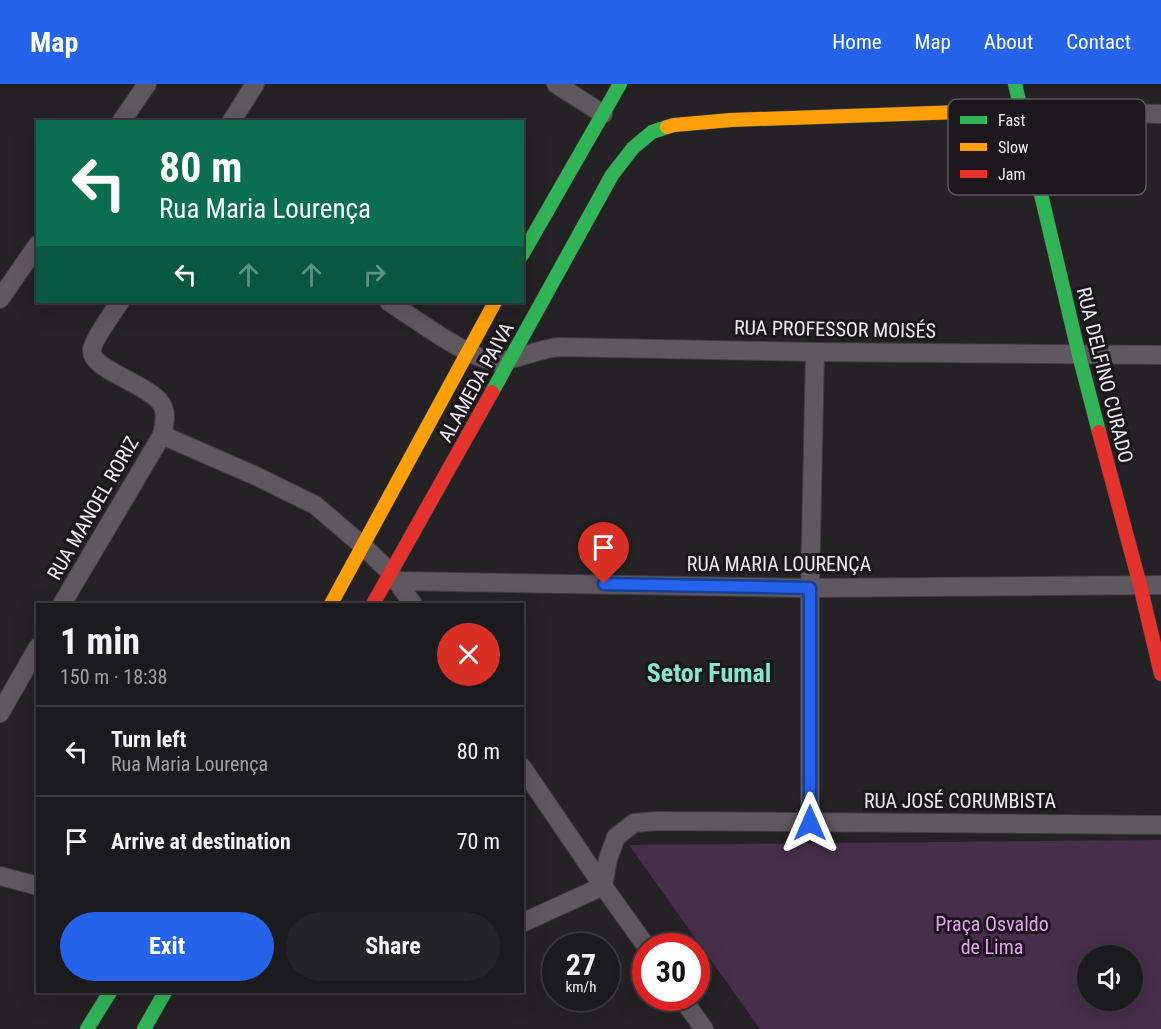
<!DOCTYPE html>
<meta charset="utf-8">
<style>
:root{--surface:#1b1a1c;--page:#242325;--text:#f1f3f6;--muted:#a0a1a3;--line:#39383b;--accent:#2563eb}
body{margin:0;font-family:"Roboto Condensed",sans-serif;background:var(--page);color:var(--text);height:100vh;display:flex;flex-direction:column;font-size:22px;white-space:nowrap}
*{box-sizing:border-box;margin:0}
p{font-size:20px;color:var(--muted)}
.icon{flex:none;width:33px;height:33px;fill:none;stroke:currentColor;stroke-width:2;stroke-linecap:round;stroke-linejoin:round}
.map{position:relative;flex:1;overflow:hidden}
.details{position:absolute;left:36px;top:519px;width:488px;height:390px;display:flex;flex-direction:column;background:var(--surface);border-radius:0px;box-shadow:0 6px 24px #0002,0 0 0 2px var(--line)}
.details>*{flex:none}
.hud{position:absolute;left:36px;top:36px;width:488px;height:183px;border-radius:0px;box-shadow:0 6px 24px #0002,0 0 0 2px var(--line);background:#0b6e4f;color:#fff;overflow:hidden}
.fabs{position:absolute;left:1077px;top:861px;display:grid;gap:12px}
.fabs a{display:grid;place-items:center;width:66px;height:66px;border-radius:50%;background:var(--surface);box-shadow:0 6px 24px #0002,0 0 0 2px var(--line);font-size:30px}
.speed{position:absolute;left:542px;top:849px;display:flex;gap:12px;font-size:30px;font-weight:700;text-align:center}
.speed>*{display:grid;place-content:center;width:78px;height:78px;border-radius:50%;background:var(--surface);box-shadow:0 6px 24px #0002,0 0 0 2px var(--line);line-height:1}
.speed small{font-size:15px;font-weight:400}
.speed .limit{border:9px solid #d22;background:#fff;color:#111}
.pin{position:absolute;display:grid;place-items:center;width:51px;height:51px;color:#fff;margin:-62px -26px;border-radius:50% 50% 50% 0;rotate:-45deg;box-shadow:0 0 6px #0007}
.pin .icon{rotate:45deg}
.me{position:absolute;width:66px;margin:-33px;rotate:0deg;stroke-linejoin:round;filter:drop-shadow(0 0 4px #0008)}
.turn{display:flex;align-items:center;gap:21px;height:126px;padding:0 24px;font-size:27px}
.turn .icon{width:78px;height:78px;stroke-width:2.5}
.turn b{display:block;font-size:42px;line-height:51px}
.lanes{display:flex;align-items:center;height:57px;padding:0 24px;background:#0003;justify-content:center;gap:30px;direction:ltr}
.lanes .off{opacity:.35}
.round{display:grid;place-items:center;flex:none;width:63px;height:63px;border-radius:32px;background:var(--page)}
.summary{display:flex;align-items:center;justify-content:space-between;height:102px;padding:0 24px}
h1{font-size:36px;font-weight:700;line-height:45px}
.primary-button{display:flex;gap:12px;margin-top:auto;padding:12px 24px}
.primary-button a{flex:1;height:69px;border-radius:36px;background:var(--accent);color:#fff;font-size:24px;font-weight:700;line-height:69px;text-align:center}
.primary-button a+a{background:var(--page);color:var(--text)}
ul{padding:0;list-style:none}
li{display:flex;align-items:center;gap:18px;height:90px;padding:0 24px;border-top:2px solid var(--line)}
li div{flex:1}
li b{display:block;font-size:22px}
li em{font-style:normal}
header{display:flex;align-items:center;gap:36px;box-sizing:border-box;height:84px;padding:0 30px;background:var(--accent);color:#fff}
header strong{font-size:28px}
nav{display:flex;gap:33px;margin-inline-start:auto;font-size:21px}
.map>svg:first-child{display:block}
</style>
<header>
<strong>Map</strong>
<nav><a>Home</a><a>Map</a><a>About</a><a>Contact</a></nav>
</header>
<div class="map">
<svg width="1161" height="945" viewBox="0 0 1161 945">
<rect width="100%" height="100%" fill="#242225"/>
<path fill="#472e4b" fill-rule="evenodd" d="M1161,756V945H760L629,761ZM1088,872H1132V916H1088Z"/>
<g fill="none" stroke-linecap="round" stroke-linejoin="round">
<defs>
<g id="street">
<polyline points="556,0 603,30"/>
<polyline points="1021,26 1161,30"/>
<polyline points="121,38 147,0"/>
<polyline points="231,38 255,0"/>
<polyline points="0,215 38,160"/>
<path d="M120,218C113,228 93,256 92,266C90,287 155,301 163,323C167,332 164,341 162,351L256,392L315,421L363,462L390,488L413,520"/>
<path d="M389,218C413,233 473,279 499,277C520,275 538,265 559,263L815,268L1161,271"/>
<polyline points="397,497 810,504 1161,501"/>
<polyline points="62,520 162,351"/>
<polyline points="0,629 38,563"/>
<polyline points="522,683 603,802 646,862"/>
<polyline points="810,739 810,504 815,268"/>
<polyline points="0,792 38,802"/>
<polyline points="522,839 603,802 608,775 616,753 634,739 658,737 1161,741"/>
<polyline points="682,914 704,945"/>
</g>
<g id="fast">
<polyline points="1015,0 1079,271 1099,348"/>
<polyline points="522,171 620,0"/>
<polyline points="492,308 612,91 633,64 652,48 667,43"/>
<polyline points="87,945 110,908"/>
<polyline points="144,945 165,908"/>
</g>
<g id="slow">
<polyline points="667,43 674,41 731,36 1021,26"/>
<polyline points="331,520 495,218"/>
</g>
<g id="jam">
<polyline points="1099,348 1140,501 1161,590"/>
<polyline points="373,520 492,308"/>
</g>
</defs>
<use href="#street" stroke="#403f40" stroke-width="20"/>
<use href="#fast" stroke="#403f40" stroke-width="15"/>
<use href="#slow" stroke="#403f40" stroke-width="15"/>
<use href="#jam" stroke="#403f40" stroke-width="15"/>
<use href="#street" stroke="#605861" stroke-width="18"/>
<use href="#fast" stroke="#30b455" stroke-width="14"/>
<use href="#slow" stroke="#ff9f0a" stroke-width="14"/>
<use href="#jam" stroke="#e5322d" stroke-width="14"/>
</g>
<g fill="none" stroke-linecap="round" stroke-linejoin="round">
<defs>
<polyline id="route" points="604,500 810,504 810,739"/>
</defs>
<use href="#route" stroke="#184099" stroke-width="15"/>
<use href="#route" stroke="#2563eb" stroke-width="10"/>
</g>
<g text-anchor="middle" stroke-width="6" stroke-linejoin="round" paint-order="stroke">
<g font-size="20" fill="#eeebef" stroke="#1c171d">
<text transform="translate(835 245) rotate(1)" y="7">RUA PROFESSOR MOISÉS</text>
<text transform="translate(1105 291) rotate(76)" y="7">RUA DELFINO CURADO</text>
<text transform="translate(476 298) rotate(-61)" y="7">ALAMEDA PAIVA</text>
<text transform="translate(93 424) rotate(-60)" y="7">RUA MANOEL RORIZ</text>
<text x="779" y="487">RUA MARIA LOURENÇA</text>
<text x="960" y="724">RUA JOSÉ CORUMBISTA</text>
</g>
<g font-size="20" fill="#e3a3ec" stroke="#1c171d">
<text x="992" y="847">Praça Osvaldo<tspan x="992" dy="23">de Lima</tspan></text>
</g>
<g font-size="26" font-weight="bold" fill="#88e6c8" stroke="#1c171d">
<text x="709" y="598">Setor Fumal</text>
</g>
</g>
<rect x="948" y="15" width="198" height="96" rx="9" fill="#1c171d" stroke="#5b575c" stroke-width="1.5"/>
<rect x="960" y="32" width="27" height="8" fill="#30b455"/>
<rect x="960" y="59" width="27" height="8" fill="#ff9f0a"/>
<rect x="960" y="86" width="27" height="8" fill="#e5322d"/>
<g font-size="16" fill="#eeebef">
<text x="998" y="42">Fast</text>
<text x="998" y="69">Slow</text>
<text x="998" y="96">Jam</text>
</g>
</svg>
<div class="fabs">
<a><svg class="icon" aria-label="sound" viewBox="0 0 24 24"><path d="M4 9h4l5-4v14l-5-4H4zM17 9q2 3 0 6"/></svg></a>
</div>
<div class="speed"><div>27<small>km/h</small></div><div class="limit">30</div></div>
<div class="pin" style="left:604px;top:500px;background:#d93025"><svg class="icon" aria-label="arrive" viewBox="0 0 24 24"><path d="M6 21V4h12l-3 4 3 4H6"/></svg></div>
<svg class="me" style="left:810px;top:739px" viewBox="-20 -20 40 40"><path d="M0-17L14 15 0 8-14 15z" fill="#2563eb" stroke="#fff" stroke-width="4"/></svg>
<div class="hud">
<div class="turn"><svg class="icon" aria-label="left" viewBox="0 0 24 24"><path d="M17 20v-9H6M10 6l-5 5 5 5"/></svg><div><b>80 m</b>Rua Maria Lourença</div></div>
<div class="lanes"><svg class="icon" aria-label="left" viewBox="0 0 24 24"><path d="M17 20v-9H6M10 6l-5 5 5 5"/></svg><svg class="icon off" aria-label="ahead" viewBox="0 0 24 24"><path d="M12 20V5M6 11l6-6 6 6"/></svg><svg class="icon off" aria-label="ahead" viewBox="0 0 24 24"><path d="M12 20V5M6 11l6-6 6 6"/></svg><svg class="icon off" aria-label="right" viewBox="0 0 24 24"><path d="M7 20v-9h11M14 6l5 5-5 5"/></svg></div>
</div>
<section class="details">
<div class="summary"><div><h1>1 min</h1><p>150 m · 18:38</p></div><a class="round" style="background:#d93025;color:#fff"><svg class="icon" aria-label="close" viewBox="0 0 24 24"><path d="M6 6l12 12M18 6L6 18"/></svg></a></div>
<ul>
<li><svg class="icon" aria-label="left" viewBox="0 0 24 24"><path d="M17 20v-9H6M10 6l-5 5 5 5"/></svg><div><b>Turn left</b><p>Rua Maria Lourença</p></div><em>80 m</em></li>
<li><svg class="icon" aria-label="arrive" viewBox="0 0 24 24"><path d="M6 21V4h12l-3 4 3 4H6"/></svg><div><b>Arrive at destination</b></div><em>70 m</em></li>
</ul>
<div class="primary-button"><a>Exit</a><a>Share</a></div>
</section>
</div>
